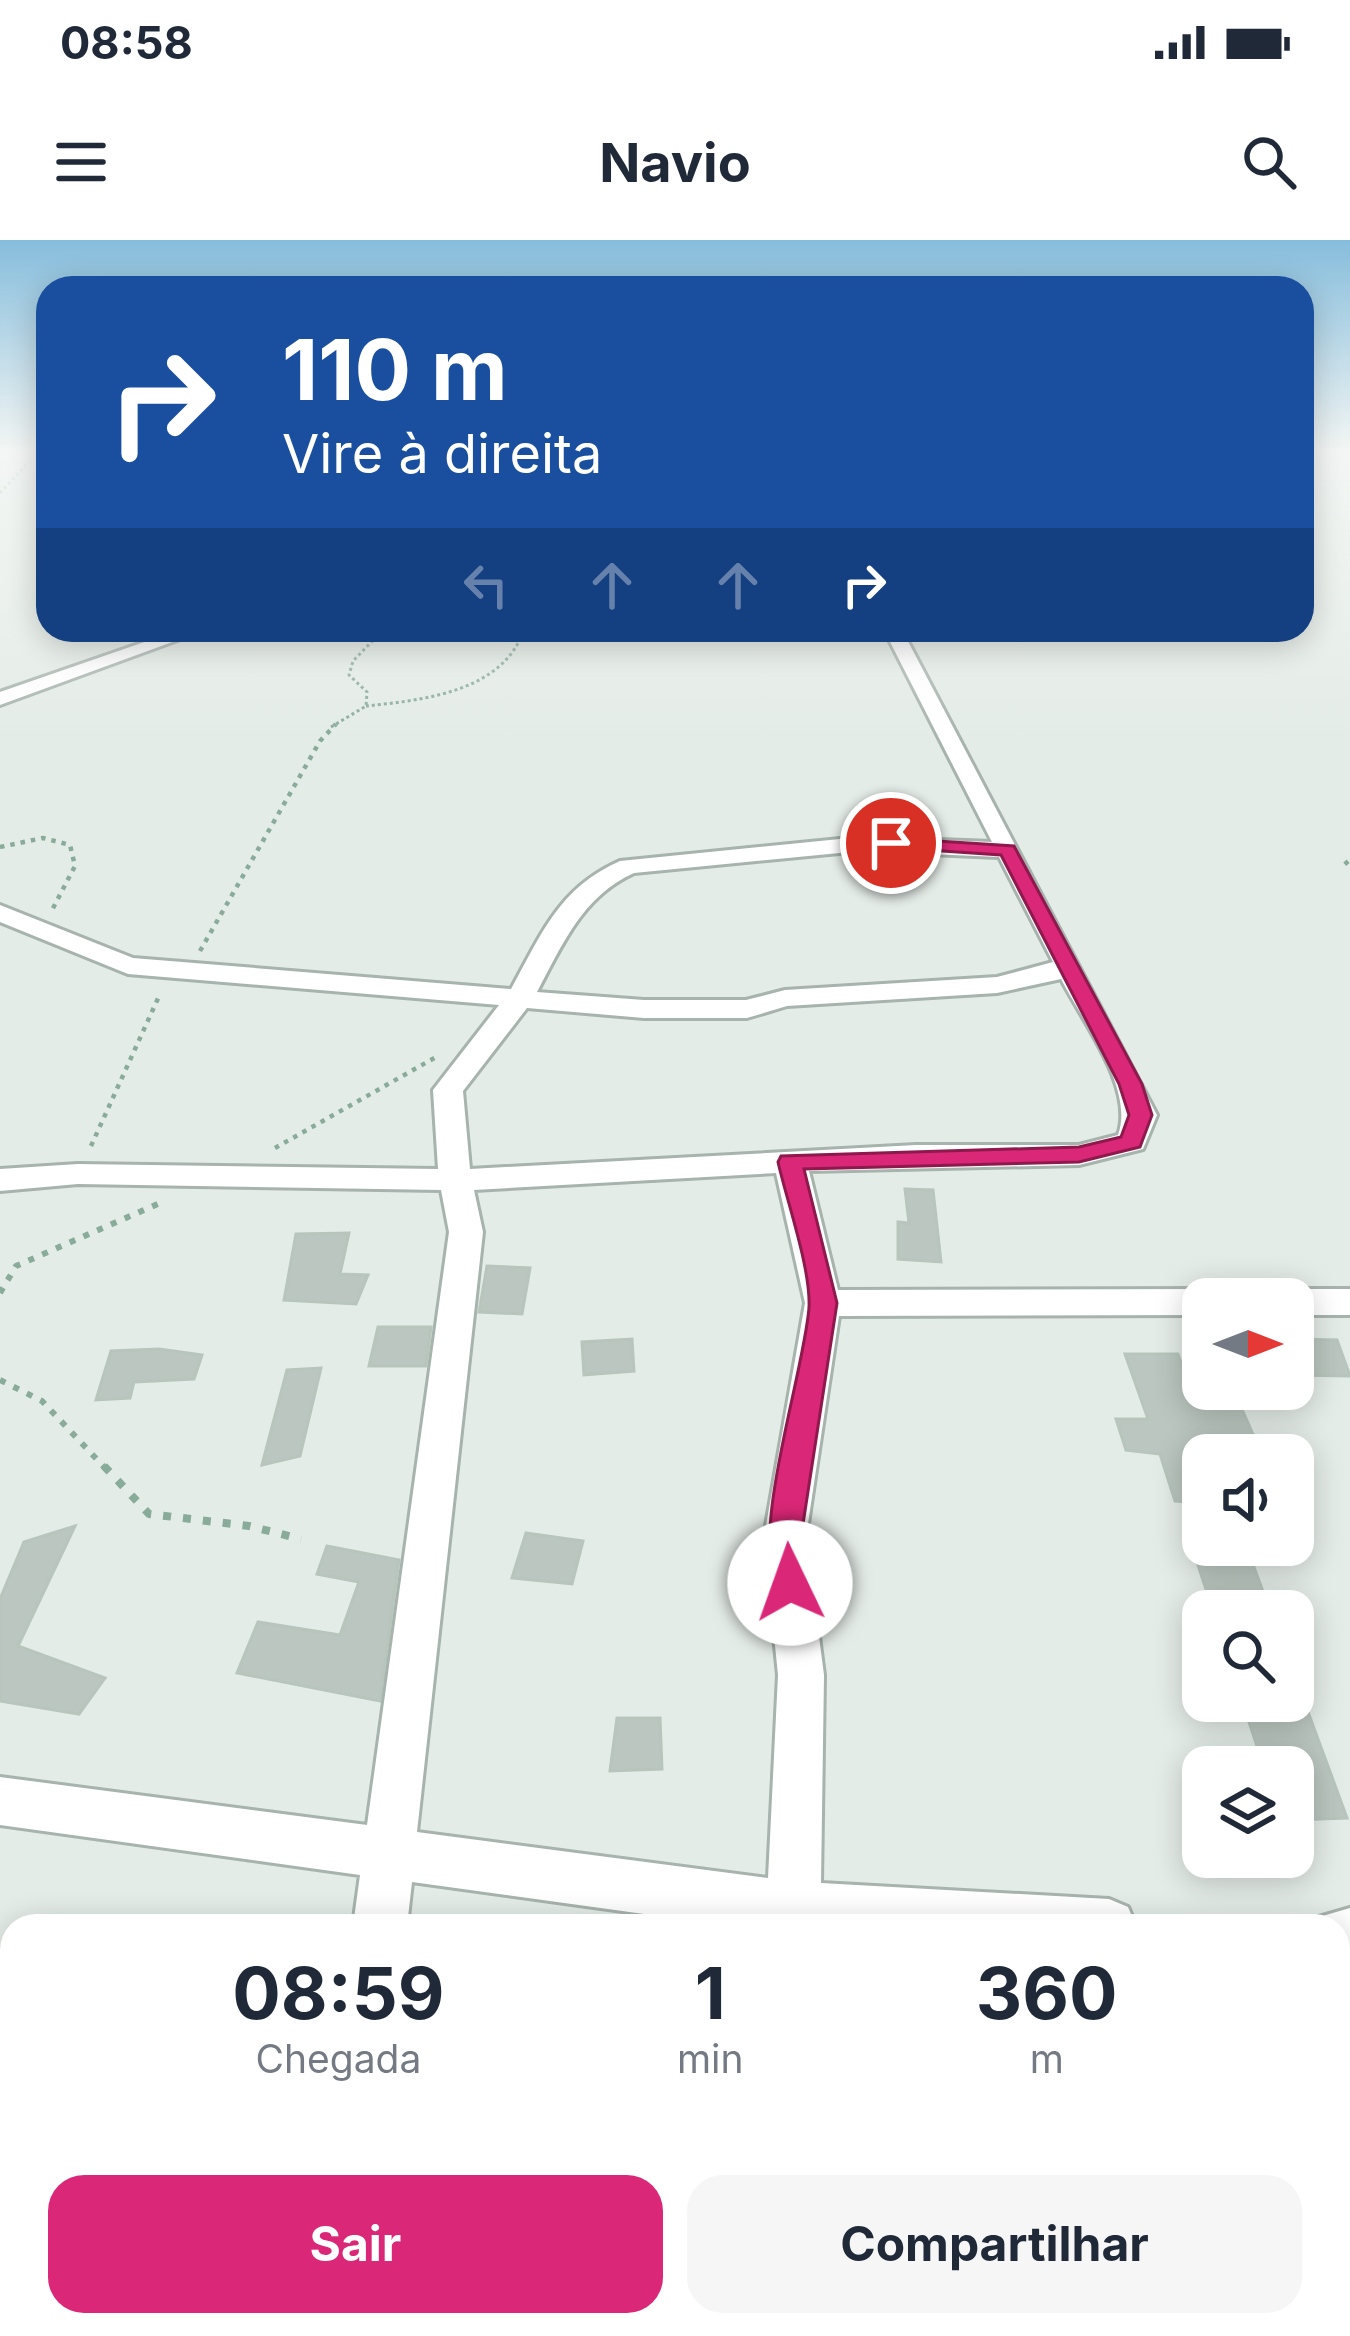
<!DOCTYPE html>
<html lang="pt">
<meta charset="utf-8">
<style>
:root{--surface:#fff;--page:#f6f6f7;--text:#1f2937;--muted:#747a83;--accent:#db2777}
body{margin:0;font-family:Inter,sans-serif;background:var(--page);color:var(--text);height:100vh;display:flex;flex-direction:column;font-size:45px;white-space:nowrap}
*{box-sizing:border-box;margin:0}
p{font-size:39px;color:var(--muted)}
.icon{flex:none;width:66px;height:66px;fill:none;stroke:currentColor;stroke-width:2;stroke-linecap:round;stroke-linejoin:round}
.map{position:relative;flex:1;overflow:hidden}
.panel{position:absolute;left:0px;top:1674px;width:1350px;height:423px;display:flex;flex-direction:column;background:var(--surface);border-radius:36px 36px 0 0;box-shadow:0 6px 30px #0003}
.panel>*{flex:none}
.banner{position:absolute;left:36px;top:36px;width:1278px;height:366px;border-radius:36px;box-shadow:0 6px 30px #0003;background:#1a4fa0;color:#fff;overflow:hidden}
.needle{width:78px;rotate:90deg}
.fabs{position:absolute;left:1182px;top:1038px;display:grid;gap:24px}
.fabs a{display:grid;place-items:center;width:132px;height:132px;border-radius:24px;background:var(--surface);box-shadow:0 6px 30px #0003;font-size:60px}
.pin{position:absolute;display:grid;place-items:center;width:102px;height:102px;color:#fff;margin:-51px;border:6px solid #fff;border-radius:50%;box-shadow:0 3px 12px #0007}
.me{position:absolute;width:132px;margin:-66px;rotate:357deg;stroke-linejoin:round;filter:drop-shadow(0 0 9px #0008)}
.turn{display:flex;align-items:center;gap:42px;height:252px;padding:0 48px;font-size:54px}
.turn .icon{width:156px;height:156px;stroke-width:2.5}
.turn b{display:block;font-size:84px;line-height:102px}
.lanes{display:flex;align-items:center;height:114px;padding:0 48px;background:#0003;justify-content:center;gap:60px;direction:ltr}
.lanes .off{opacity:.35}
.eta{display:flex;justify-content:space-evenly;align-items:center;height:204px;text-align:center}
.eta b{font-size:72px;font-weight:700;line-height:84px}
.action{display:flex;gap:24px;margin-top:auto;padding:24px 48px}
.action a{flex:1;height:138px;border-radius:36px;background:var(--accent);color:#fff;font-size:48px;font-weight:700;line-height:138px;text-align:center}
.action a+a{background:var(--page);color:var(--text)}
.status{display:flex;justify-content:space-between;align-items:center;height:84px;padding:0 60px;background:var(--surface);direction:ltr}
.status svg{height:33px;fill:currentColor}
header{display:flex;justify-content:space-between;align-items:center;height:156px;padding:0 48px;background:var(--surface);font-size:54px;font-weight:700}
.map>svg:first-child{display:block}
</style>
<div class="status"><b>08:58</b><svg viewBox="0 0 49 12"><path d="M0 12V9h3v3zM5 12V6h3v6zM10 12V3h3v9zM15 12V0h3v12zM26 1h20v11H26zM47 4h2v5h-2z"/></svg></div>
<header><svg class="icon" aria-label="menu" viewBox="0 0 24 24"><path d="M4 6h16M4 12h16M4 18h16"/></svg>Navio<svg class="icon" aria-label="search" viewBox="0 0 24 24"><circle cx="10" cy="10" r="6"/><path d="M15 15l6 6"/></svg></header>
<div class="map">
<svg width="1350" height="2096" viewBox="0 0 1350 2096">
<rect width="100%" height="100%" fill="#e4ece7"/>
<g fill="#bac6bf" stroke="#b7c5bd" stroke-width="3">
<polygon points="905,949 933,950 941,1022 898,1019 898,982 909,983"/>
<polygon points="349,993 340,1034 368,1035 356,1064 284,1060 296,994"/>
<polygon points="487,1026 530,1028 522,1074 479,1072"/>
<polygon points="378,1087 431,1087 426,1126 369,1126"/>
<polygon points="632,1099 634,1131 584,1135 582,1102"/>
<polygon points="1293,1099 1337,1100 1350,1136 1293,1135"/>
<polygon points="159,1109 202,1115 194,1139 134,1142 130,1158 96,1160 111,1111"/>
<polygon points="1125,1114 1178,1114 1189,1145 1233,1149 1262,1215 1203,1215 1203,1263 1175,1261 1160,1214 1126,1210 1116,1179 1148,1179"/>
<polygon points="321,1128 300,1216 262,1225 287,1130"/>
<polygon points="75,1286 18,1406 105,1438 79,1474 0,1461 0,1359 24,1302"/>
<polygon points="526,1293 583,1301 572,1344 512,1338"/>
<polygon points="327,1306 399,1320 380,1461 237,1433 258,1382 340,1395 359,1342 317,1334"/>
<polygon points="1250,1316 1270,1371 1213,1371 1196,1319"/>
<polygon points="1242,1461 1304,1461 1347,1578 1293,1580 1293,1527 1264,1527"/>
<polygon points="617,1478 660,1478 662,1529 610,1531"/>
</g>
<g fill="none" stroke-linecap="round" stroke-linejoin="round">
<defs>
<g id="street">
<polygon points="179,390 205,390 0,465 0,452"/>
<path d="M884,390H902L1157,875L1143,909L1079,925L809,931L838,1050L1203,1049L1219,1059H1203V1075L839,1076L806,1297L824,1435L821,1643L1109,1659L1128,1667L1136,1686H731L412,1642L407,1686H353L360,1635L0,1585V1537L367,1585L449,992L441,950L78,944L0,951V929L78,924L438,929L433,850L499,765L128,734L0,682V665L133,718L511,749C542,693 559,648 620,621L860,597L992,602ZM860,611L999,617L1053,722L997,737L785,750L746,760H644L537,752C563,703 583,656 634,633ZM1061,739C1083,782 1135,849 1118,895L1079,905H916L470,929L463,851L527,768L644,778H747L787,766L997,753ZM776,933L805,1063L764,1297L778,1435L768,1638L417,1592L483,992L474,950Z"/>
<polygon points="1293,1049 1350,1049 1350,1075 1293,1075 1293,1059 1277,1059"/>
<polygon points="1350,1668 1350,1722 1338,1723 1338,1686 1315,1686 1319,1677"/>
<polygon points="14,2085 101,2085 97,2096 10,2096"/>
<polygon points="282,2085 346,2085 344,2096 280,2096"/>
<rect x="755" y="2085" width="64" height="11"/>
</g>
</defs>
<use href="#street" stroke="#a7b3ad" stroke-width="6"/>
<g stroke="#88ab9a" stroke-width="3" stroke-dasharray="3 3" stroke-linecap="butt">
<polyline points="0,253 40,210"/>
<path d="M366,466C424,460 502,452 524,390"/>
<polyline points="331,487 366,466 367,452 349,435 353,421 383,390"/>
</g>
<g stroke="#88ab9a" stroke-width="4.5" stroke-dasharray="4.5 6" stroke-linecap="butt">
<polyline points="0,607 43,598 70,605 75,626 51,672"/>
<polyline points="1345,621 1350,627"/>
<polyline points="200,711 320,501 336,484"/>
<polyline points="91,906 160,754"/>
<polyline points="275,908 436,817"/>
</g>
<g stroke="#88ab9a" stroke-width="6" stroke-dasharray="6 9" stroke-linecap="butt">
<polyline points="0,1053 16,1026 160,963"/>
<polyline points="0,1140 42,1161 106,1229"/>
</g>
<polyline stroke="#88ab9a" stroke-width="8" stroke-dasharray="8 12" stroke-linecap="butt" points="104,1226 149,1274 249,1286 301,1299"/>
<polyline stroke="#88ab9a" stroke-width="9" stroke-dasharray="9 15" stroke-linecap="butt" points="1026,2096 1033,2085"/>
<use href="#street" fill="#fff" fill-rule="evenodd"/>
</g>
<linearGradient id="sky" x2="0" y2="1"><stop stop-color="#86bddc"/><stop offset="0.42" stop-color="#f3f6f4"/><stop offset="1" stop-color="#f3f6f4" stop-opacity="0"/></linearGradient>
<rect width="1350" height="503" fill="url(#sky)"/>
<path fill="#db2777" stroke="#8e194d" stroke-width="3" d="M891,598L1014,606L1142,844L1152,875L1140,907L1079,922L804,929L837,1063L801,1297L807,1343L802,1353H778C749,1292 803,1139 809,1068C811,1029 787,962 778,922L781,916L1079,907L1121,897L1129,875L1119,844L1001,615L884,607L882,603Z"/>
</svg>
<div class="fabs">
<a><svg class="needle" viewBox="-14 -14 28 28"><path d="M0-13l5 13h-10z" fill="#e53935"/><path d="M0 13l5-13h-10z" fill="#747a83"/></svg></a>
<a><svg class="icon" aria-label="sound" viewBox="0 0 24 24"><path d="M4 9h4l5-4v14l-5-4H4zM17 9q2 3 0 6"/></svg></a>
<a><svg class="icon" aria-label="search" viewBox="0 0 24 24"><circle cx="10" cy="10" r="6"/><path d="M15 15l6 6"/></svg></a>
<a><svg class="icon" aria-label="layers" viewBox="0 0 24 24"><path d="M12 4l9 5-9 5-9-5zM3 14l9 5 9-5"/></svg></a>
</div>
<div class="pin" style="left:891px;top:603px;background:#d93025"><svg class="icon" aria-label="arrive" viewBox="0 0 24 24"><path d="M6 21V4h12l-3 4 3 4H6"/></svg></div>
<svg class="me" style="left:790px;top:1343px" viewBox="-20 -20 40 40"><circle r="19" fill="#fff"/><path d="M0-13L10 11 0 6-10 11z" fill="#db2777"/></svg>
<div class="banner">
<div class="turn"><svg class="icon" aria-label="right" viewBox="0 0 24 24"><path d="M7 20v-9h11M14 6l5 5-5 5"/></svg><div><b>110 m</b>Vire à direita</div></div>
<div class="lanes"><svg class="icon off" aria-label="left" viewBox="0 0 24 24"><path d="M17 20v-9H6M10 6l-5 5 5 5"/></svg><svg class="icon off" aria-label="ahead" viewBox="0 0 24 24"><path d="M12 20V5M6 11l6-6 6 6"/></svg><svg class="icon off" aria-label="ahead" viewBox="0 0 24 24"><path d="M12 20V5M6 11l6-6 6 6"/></svg><svg class="icon" aria-label="right" viewBox="0 0 24 24"><path d="M7 20v-9h11M14 6l5 5-5 5"/></svg></div>
</div>
<section class="panel">
<div class="eta">
<div><b>08:59</b><p>Chegada</p></div>
<div><b>1</b><p>min</p></div>
<div><b>360</b><p>m</p></div>
</div>
<div class="action"><a>Sair</a><a>Compartilhar</a></div>
</section>
</div>
